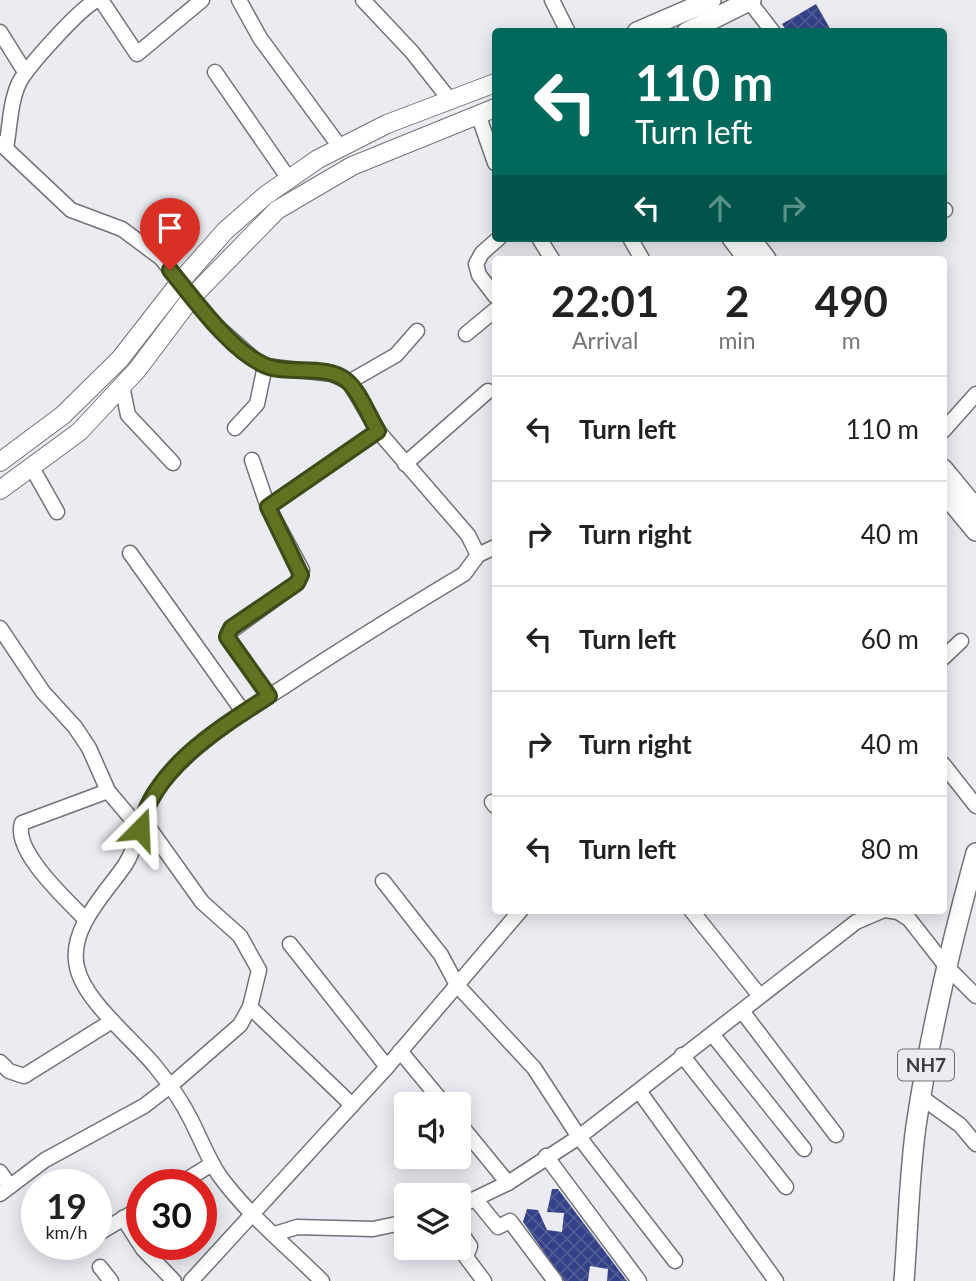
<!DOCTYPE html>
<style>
:root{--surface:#fff;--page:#f6f6f6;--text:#222;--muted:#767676;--line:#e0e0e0}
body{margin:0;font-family:Lato,sans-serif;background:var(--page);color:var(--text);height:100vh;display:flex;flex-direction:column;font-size:26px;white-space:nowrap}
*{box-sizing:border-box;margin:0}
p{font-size:23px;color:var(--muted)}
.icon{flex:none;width:38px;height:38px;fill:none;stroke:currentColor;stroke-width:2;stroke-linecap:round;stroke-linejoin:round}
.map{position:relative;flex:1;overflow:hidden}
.panel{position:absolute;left:492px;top:256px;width:455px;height:658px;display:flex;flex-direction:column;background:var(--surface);border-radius:7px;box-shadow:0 4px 18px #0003}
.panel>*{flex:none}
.banner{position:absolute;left:492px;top:28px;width:455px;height:214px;border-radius:7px;box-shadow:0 4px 18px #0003;background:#00695c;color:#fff;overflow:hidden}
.controls{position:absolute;left:394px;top:1092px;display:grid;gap:14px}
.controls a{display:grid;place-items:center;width:77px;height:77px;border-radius:7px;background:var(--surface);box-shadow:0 4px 18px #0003;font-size:35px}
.speed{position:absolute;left:21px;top:1169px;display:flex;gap:14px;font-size:35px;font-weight:700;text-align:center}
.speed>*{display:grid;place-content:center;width:91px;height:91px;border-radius:50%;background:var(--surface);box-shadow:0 4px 18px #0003;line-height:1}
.speed small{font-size:18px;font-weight:400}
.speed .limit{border:10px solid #d22;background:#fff;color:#111}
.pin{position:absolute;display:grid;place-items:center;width:60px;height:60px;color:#fff;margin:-72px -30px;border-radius:50% 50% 50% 0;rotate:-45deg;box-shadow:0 0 7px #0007}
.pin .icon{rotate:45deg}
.me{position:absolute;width:77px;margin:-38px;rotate:21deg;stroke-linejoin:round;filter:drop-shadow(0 0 5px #0008)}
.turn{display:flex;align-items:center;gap:24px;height:147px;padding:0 28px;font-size:32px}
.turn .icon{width:91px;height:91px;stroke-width:2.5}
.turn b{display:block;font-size:49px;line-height:60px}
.lanes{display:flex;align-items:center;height:66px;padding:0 28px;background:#0003;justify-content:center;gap:35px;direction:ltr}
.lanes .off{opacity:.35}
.eta{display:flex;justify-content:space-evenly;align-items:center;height:119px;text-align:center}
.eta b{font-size:42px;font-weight:700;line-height:49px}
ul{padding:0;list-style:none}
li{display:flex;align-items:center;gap:21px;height:105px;padding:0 28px;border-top:2px solid var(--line)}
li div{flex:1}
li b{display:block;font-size:26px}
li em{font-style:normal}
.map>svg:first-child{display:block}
</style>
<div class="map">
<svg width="976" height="1281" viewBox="0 0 976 1281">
<defs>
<pattern id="building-cross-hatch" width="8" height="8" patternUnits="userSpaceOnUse" patternTransform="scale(1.75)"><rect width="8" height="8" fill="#344188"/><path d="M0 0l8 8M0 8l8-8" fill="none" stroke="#515b94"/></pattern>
</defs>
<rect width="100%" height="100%" fill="#eaecf2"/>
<g fill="url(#building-cross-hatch)">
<polygon points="816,4 832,32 787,32 782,24"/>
<polygon points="552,1189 558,1189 627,1281 607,1281 608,1269 590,1266 588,1281 564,1281 523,1222 527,1209 538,1210 547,1230 562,1232 564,1213 547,1212"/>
</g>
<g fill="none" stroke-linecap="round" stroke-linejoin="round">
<defs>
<g id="minor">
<polyline points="101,0 137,54 202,0"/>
<polyline points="239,0 260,38 340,147"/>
<polyline points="363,0 412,52 450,100"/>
<polyline points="552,0 568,32"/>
<polyline points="749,1 773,32"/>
<polyline points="0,32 25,72"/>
<polyline points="215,72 289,179"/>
<polyline points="478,114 495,163"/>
<path d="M0,143L71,210L122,229L161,258L212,322L254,359L265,366L332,374L349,382L378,431L468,535L478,555L464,574C404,610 344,647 285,686C239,715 187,747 155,792C140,814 140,842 125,865C106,893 68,929 77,967C84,1001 133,1039 155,1066C168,1082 181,1100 190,1118C200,1137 207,1157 219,1175C247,1214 288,1247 322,1281"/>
<path d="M6,148C10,127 10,102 19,83C27,67 80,8 97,0"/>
<polyline points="943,210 945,210"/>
<polyline points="539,238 552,259"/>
<polyline points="630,238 642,259"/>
<polyline points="495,296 479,275 476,264 482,253 499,238"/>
<polyline points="466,334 495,310"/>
<polyline points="349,382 396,355 417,331"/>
<polyline points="122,386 128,415 173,463"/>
<polyline points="235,428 257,404 265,366"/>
<polyline points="943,431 976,394"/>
<polyline points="252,460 268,507 302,570 297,583 228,633 230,642 269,696"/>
<polyline points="405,464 488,391"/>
<polyline points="31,466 57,512"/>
<polyline points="268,507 378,431"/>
<polyline points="130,553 244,713"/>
<polyline points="478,555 495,547"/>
<polyline points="0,628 43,692 75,727 89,748 108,791"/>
<polyline points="943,658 961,641"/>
<polyline points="943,764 976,806"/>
<polyline points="492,802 495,806"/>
<polyline points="383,881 441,955 457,985 534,1068 579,1137 675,1261"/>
<polyline points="691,910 760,996"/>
<polyline points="885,910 898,912 909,919 945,965 976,996"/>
<path d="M86,920C69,902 12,851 22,823L108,791L140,829"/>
<polyline points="290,944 387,1067"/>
<polyline points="250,1007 352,1105"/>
<polyline points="742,1011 836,1135"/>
<polyline points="712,1034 804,1149"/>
<polyline points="400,1051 444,1104"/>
<polyline points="682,1055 786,1187"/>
<polyline points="0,1062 9,1071 24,1076 112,1021"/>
<polyline points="639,1091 776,1281"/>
<polyline points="921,1097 960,1125 976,1144"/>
<polyline points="458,1122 508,1183"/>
<polyline points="546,1156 639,1281"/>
<polyline points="0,1172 10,1186"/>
<polyline points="178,1185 212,1164"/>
<polyline points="0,1194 45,1160 144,1106 170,1086 240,1025 250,1007 259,970 240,936 202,902 142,818"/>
<polyline points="476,1200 498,1227 510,1221 555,1281"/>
<polyline points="458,1207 508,1183 579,1137 856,922 884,910"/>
<polyline points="123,1218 143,1249 174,1281"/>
<polyline points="458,1229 470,1246 466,1257 484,1281"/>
<polyline points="275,1234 297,1227 373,1229 406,1222"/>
<polyline points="96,1235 142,1207"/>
<polyline points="75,1250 83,1244"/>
<polyline points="100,1267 111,1281"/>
<polyline points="191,1281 387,1067 521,910"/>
</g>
<g id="major">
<polyline points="0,462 63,415 120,359 180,282 225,231 266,195 318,159 387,124 495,83"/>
<polyline points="0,490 79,432 137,370 192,297 277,210 352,166 495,108"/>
</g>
<g id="highway">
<polyline points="637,32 711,0"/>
<polyline points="687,32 751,0"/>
<polyline points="732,238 748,259"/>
<polyline points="750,238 766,259"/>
<polyline points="943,469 976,509"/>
<polyline points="943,491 976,531"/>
<path d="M904,1281C908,1230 909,1177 916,1126C930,1033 951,943 976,853"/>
</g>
</defs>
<use href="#minor" stroke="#727378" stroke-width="17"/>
<use href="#major" stroke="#727378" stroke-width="20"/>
<use href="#highway" stroke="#727378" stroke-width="22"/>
<use href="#minor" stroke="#fff" stroke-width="14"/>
<use href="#major" stroke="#fff" stroke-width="18"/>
<use href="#highway" stroke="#fff" stroke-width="19"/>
</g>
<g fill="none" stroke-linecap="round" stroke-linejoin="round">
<defs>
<path id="route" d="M140,829C153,768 221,727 269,696L227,637L231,628L297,583L301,575L268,507L378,431C369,417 360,392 347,381C326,363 288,376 264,365C229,349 194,299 170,270"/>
</defs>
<use href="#route" stroke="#3e4b16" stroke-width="18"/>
<use href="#route" stroke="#5f7322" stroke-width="12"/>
</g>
<g text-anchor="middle" stroke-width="7" stroke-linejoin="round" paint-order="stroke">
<rect fill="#eaecf2" stroke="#6f6f73" stroke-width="2" x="898" y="1049.5" width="56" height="31" rx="5"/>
<g font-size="19" font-weight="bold" fill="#3a3a3d">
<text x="926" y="1072">NH7</text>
</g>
</g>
</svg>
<div class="controls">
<a><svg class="icon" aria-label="sound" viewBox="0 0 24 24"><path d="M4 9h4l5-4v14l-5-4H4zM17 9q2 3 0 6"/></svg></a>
<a><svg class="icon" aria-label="layers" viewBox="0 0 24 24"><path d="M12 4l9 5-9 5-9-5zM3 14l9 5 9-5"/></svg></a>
</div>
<div class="speed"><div>19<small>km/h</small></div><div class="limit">30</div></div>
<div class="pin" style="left:170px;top:270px;background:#d93025"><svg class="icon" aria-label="arrive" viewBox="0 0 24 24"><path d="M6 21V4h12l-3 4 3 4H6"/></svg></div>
<svg class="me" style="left:140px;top:829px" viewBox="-20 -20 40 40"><path d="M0-17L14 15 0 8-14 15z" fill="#5f7322" stroke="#fff" stroke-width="4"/></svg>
<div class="banner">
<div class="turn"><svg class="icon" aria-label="left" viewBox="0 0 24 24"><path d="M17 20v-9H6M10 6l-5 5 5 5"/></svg><div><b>110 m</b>Turn left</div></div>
<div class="lanes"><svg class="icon" aria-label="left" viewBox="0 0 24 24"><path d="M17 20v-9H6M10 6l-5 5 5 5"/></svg><svg class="icon off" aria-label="ahead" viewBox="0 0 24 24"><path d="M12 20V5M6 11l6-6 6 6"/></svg><svg class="icon off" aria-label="right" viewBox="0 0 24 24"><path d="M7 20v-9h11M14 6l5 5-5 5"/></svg></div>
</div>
<section class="panel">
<div class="eta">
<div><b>22:01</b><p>Arrival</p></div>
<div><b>2</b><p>min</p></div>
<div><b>490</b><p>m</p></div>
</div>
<ul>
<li><svg class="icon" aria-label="left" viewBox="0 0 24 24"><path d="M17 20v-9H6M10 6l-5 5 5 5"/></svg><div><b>Turn left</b></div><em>110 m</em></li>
<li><svg class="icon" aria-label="right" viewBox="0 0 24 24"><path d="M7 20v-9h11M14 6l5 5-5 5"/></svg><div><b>Turn right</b></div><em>40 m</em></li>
<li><svg class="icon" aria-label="left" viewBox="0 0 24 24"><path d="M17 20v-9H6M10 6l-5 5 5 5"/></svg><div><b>Turn left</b></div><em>60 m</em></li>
<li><svg class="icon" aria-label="right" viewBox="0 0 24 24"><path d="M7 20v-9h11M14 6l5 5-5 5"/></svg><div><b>Turn right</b></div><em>40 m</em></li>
<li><svg class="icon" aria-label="left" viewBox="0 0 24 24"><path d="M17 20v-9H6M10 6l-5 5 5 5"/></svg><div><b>Turn left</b></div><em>80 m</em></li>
</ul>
</section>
</div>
